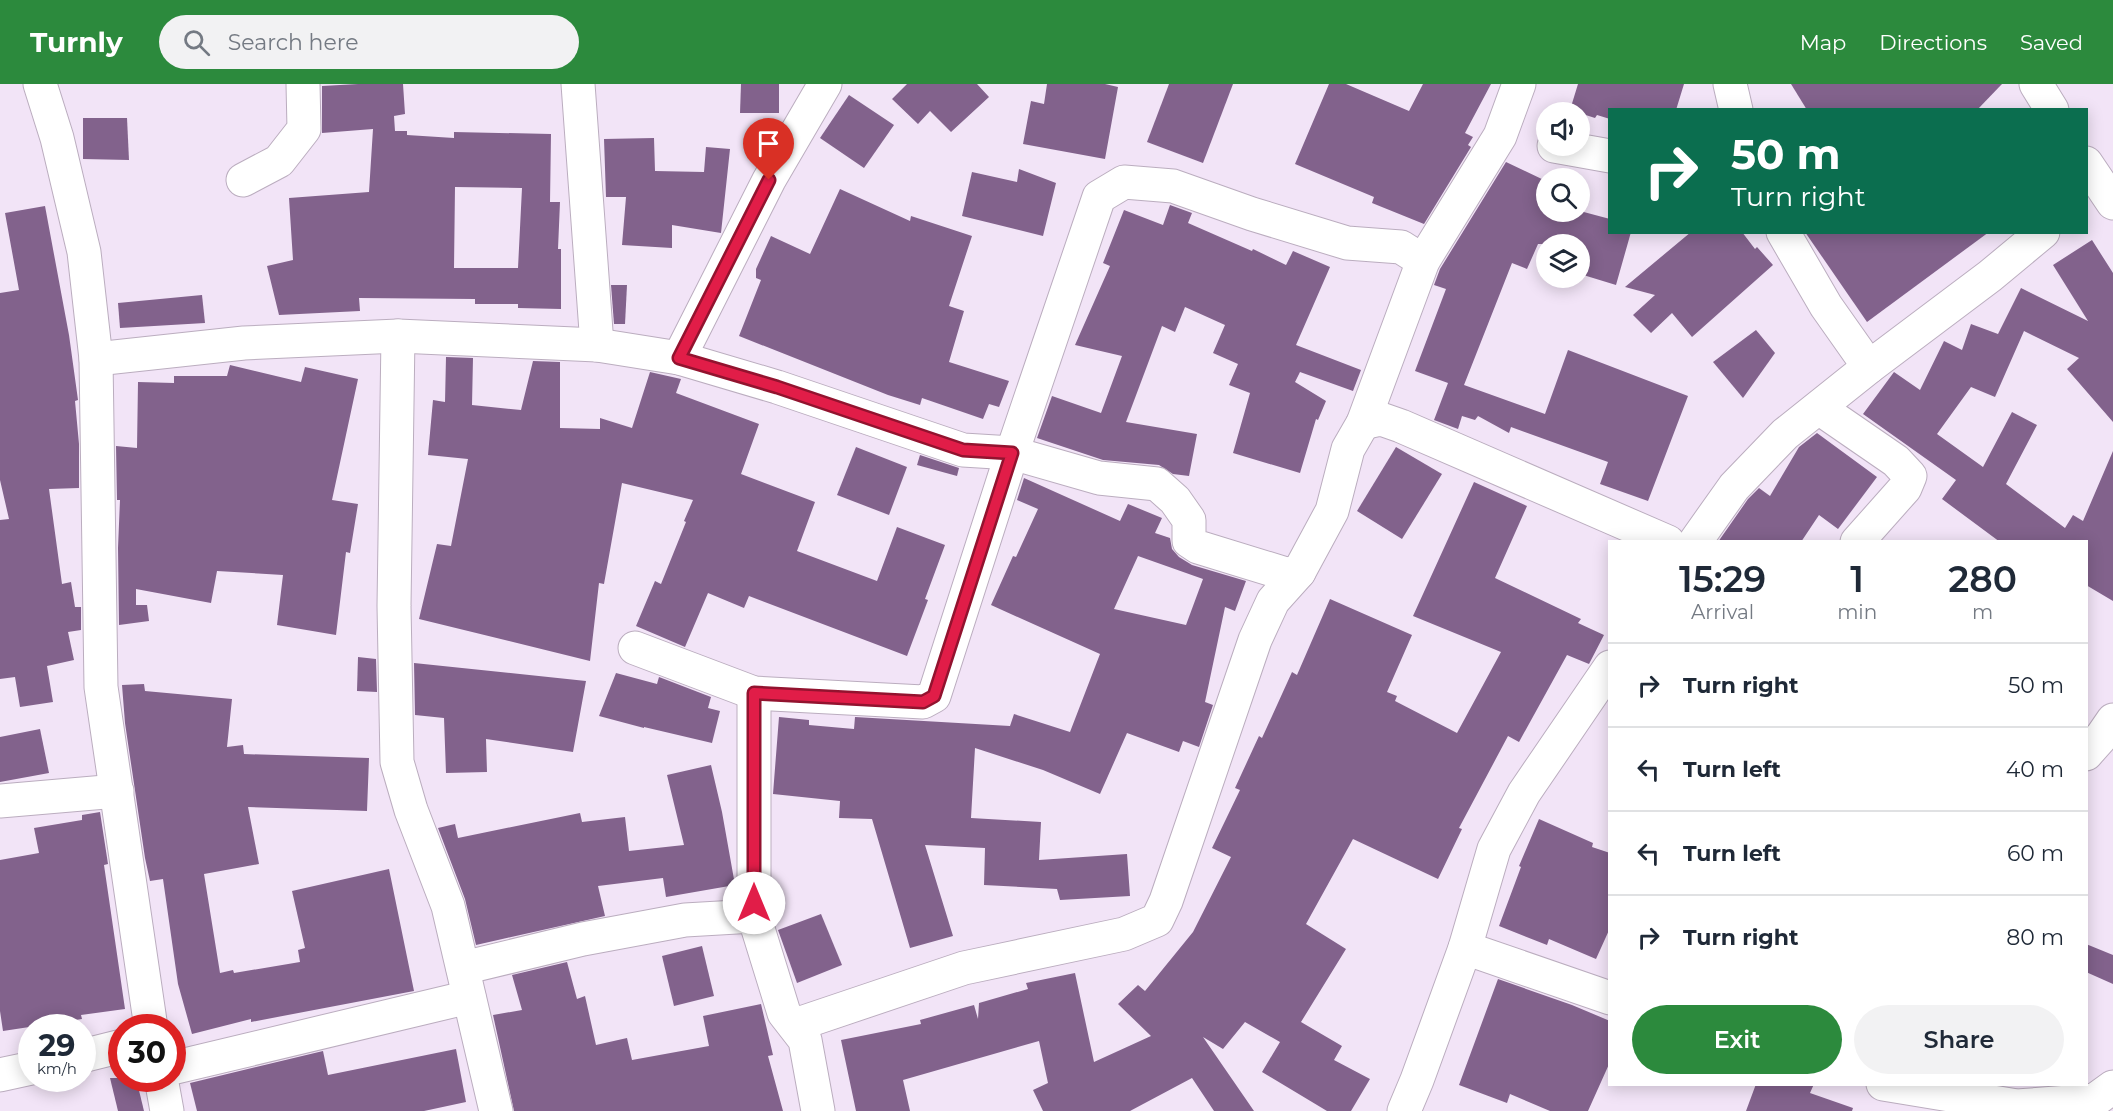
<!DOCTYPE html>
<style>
:root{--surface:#fff;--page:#f2f2f3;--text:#1f2937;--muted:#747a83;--line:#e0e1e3;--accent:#2c8a3d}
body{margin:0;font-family:Montserrat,sans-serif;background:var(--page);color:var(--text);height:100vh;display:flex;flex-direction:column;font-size:22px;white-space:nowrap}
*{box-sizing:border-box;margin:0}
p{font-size:20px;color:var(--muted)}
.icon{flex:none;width:33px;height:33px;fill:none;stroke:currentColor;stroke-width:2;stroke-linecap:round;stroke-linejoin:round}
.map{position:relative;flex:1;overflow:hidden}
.details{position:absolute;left:1608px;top:456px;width:480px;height:546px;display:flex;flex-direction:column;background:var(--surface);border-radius:0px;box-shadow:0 3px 15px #0003}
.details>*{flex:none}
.guide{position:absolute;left:1608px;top:24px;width:480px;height:126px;border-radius:0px;box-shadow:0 3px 15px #0003;background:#0b6e4f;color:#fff;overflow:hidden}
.tools{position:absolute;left:1536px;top:18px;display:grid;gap:12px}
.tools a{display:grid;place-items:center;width:54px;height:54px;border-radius:50%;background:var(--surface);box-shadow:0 3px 15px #0003;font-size:30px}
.speed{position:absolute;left:18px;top:930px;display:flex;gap:12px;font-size:30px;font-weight:700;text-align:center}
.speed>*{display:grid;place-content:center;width:78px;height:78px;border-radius:50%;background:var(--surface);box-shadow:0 3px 15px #0003;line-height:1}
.speed small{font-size:15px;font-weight:400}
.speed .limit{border:9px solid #d22;background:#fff;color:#111}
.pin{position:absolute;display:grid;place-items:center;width:51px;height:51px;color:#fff;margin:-62px -26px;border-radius:50% 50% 50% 0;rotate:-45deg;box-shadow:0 0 6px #0007}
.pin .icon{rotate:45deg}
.me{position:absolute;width:66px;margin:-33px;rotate:0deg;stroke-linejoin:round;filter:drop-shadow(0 0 4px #0008)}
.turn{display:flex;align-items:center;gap:21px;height:126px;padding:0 24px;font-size:27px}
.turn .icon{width:78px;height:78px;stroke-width:2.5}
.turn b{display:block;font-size:42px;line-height:51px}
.eta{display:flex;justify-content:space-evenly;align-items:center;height:102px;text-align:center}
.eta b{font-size:36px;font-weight:600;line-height:42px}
.cta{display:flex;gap:12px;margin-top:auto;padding:12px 24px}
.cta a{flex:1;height:69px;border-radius:36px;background:var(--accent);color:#fff;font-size:24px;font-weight:600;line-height:69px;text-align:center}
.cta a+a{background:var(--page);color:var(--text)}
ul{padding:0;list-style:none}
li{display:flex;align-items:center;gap:18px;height:84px;padding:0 24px;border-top:2px solid var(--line)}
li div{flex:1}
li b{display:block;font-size:22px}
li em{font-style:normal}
header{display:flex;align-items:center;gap:36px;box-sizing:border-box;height:84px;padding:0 30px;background:var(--accent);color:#fff}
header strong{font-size:28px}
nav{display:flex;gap:33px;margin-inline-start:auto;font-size:21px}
.search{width:420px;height:54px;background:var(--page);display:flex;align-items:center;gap:15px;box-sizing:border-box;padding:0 21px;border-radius:33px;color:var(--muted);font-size:22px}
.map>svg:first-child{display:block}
</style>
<header>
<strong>Turnly</strong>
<div class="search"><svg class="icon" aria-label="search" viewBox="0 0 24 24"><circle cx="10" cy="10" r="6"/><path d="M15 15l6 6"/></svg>Search here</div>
<nav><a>Map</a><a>Directions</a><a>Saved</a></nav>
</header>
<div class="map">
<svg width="2113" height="1027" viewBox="0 0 2113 1027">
<rect width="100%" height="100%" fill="#f2e4f7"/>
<g fill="#82628c" fill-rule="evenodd">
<path d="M358,0H403L405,30L394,32L395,47H407V51L454,54V48L551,50L550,118H560L558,165H561V225L518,224V220H475V215L359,214L360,227L279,231L267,182L293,176L289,114L369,108L373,45L322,49V2ZM455,103L522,104L518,184H454Z"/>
<polygon points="741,0 779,0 779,29 740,29"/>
<polygon points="907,0 977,0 989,13 951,48 930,27 918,40 892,15"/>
<polygon points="1047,0 1105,0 1118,3 1105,75 1023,60 1031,17 1044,20"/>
<polygon points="1169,0 1233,0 1203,79 1147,58"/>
<polygon points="1329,0 1346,0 1409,27 1423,0 1491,0 1465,49 1473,53 1468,61 1471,63 1424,140 1372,119 1374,113 1295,80"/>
<polygon points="1578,0 1684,0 1676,26 1610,26 1610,35 1597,31 1595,34 1570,26"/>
<polygon points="1791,0 2002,0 1977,26 1807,26"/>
<polygon points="849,11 894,41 864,84 820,54"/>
<polygon points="83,34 127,34 129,76 83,75"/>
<polygon points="654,54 655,87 704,88 706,63 730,65 721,149 672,141 672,164 622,161 626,113 606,113 604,55"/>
<polygon points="1506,78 1546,97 1546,128 1580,127 1610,135 1610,148 1631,148 1616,201 1580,190 1580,160 1538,160 1527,185 1512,179 1464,301 1545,330 1568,266 1688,312 1648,417 1600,400 1608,378 1511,343 1509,349 1478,332 1475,336 1462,332 1458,345 1434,336 1448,299 1415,287 1446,205 1434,201 1440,185"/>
<polygon points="1019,85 1056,99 1043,152 962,132 972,88 1017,98"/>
<polygon points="840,105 910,137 911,132 972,152 949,222 964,227 949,278 1009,297 999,323 989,320 983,335 922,314 920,321 888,311 739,252 761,196 756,194 756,185 771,152 810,170"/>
<polygon points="1170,121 1192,129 1188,139 1252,167 1253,165 1286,181 1293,167 1330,183 1296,261 1361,286 1353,307 1300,288 1295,298 1326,317 1318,336 1316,335 1300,389 1233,369 1250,309 1229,301 1238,280 1213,269 1225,241 1185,223 1175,248 1162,242 1126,338 1197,350 1189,392 1173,390 1159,381 1103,376 1037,354 1052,312 1101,329 1122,272 1075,261 1110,182 1103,179 1124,126 1163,141"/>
<polygon points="45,122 69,251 78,316 75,317 79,360 79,404 49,405 62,500 71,498 75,523 81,523 81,546 68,548 74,576 47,582 53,618 20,623 15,593 0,595 0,436 9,435 0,396 0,209 19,206 5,129"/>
<polygon points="1691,148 1742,148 1755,165 1757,163 1773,181 1692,253 1672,229 1651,249 1633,231 1655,211 1625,203"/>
<polygon points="1805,148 1989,148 1867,238"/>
<polygon points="2092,156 2113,189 2113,338 2067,285 2079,274 2024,247 1995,313 1971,303 1937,350 1983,383 2012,328 2037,341 2006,400 2065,444 2073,431 2083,437 2113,367 2113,517 2086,501 2086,458 2000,458 1942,415 1956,396 1863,330 1894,288 1920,306 1944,257 1962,266 1971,240 1998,250 2021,204 2088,237 2053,181"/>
<polygon points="611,201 627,201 625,240 614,240"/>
<polygon points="202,211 205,239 120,244 118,219"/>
<polygon points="1756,246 1775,269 1743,314 1713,278"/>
<polygon points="446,273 473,274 472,321 521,326 533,277 560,278 560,344 600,345 600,334 632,344 650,288 681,295 676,309 759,340 741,390 815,418 797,467 877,497 897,443 945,461 925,515 928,516 907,572 749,512 744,524 708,509 685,563 636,542 655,497 661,500 686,438 684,437 693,416 622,399 604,500 599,499 590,577 419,535 437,460 451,462 468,375 428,371 433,316 445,318"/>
<polygon points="230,281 301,298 305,283 358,295 332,416 358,420 350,469 346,468 336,551 277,541 283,491 217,487 211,519 136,505 136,521 147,521 149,537 119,541 118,464 120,416 117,416 116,362 137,364 138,298 174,299 174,292 227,292"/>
<polygon points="1817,349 1877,393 1838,445 1819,431 1801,458 1718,458 1748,415 1759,404 1770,412 1799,363"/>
<polygon points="856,363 907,383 889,431 837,411"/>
<polygon points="1396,363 1442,390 1402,455 1357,427"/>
<polygon points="920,371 959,384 957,392 917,381"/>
<path d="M1024,394L1120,437L1128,420L1162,434L1155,449L1170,454L1172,465L1179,473L1192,481L1246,497L1235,527L1225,523L1205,618L1213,621L1199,663L1183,657L1179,668L1127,649L1100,710L1043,686L975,664L971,734L1041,738L1039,776L1127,770L1130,812L1060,816L1057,805L984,801L985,764L925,761L953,852L910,864L872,735L839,734L840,717L773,710L779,633L809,636V641L854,645L855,633L1010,642L1014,630L1070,648L1100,570L991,521L1013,472L1016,473L1038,425L1017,416ZM1138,472L1203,495L1186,541L1114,525Z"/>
<polygon points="1474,398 1527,422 1495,494 1581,535 1578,539 1604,551 1589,580 1567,571 1519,658 1508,652 1459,744 1462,745 1438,795 1353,755 1306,840 1346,865 1301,938 1342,962 1334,976 1370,995 1351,1027 1327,1027 1262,988 1280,958 1245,938 1223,965 1203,953 1254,1027 1214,1027 1192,994 1130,1027 1043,1027 1033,1006 1048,999 1039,957 903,996 910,1027 856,1027 841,956 921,940 920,936 974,921 978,935 979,919 1028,905 1026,899 1075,889 1094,978 1151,952 1118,920 1138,901 1145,907 1193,848 1231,773 1212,764 1240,706 1235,704 1259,652 1262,654 1292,588 1297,591 1330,515 1412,551 1387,608 1397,612 1395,617 1457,649 1501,568 1413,532"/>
<polygon points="358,573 376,575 377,608 357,607"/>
<polygon points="414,579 586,597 573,668 486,655 487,688 446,689 444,634 415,631"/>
<polygon points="616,589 657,600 659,593 711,613 708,624 720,627 712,659 644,643 644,644 599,632"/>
<polygon points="144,600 145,607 232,615 227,663 243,661 244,670 369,674 367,727 248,723 259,780 204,790 220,889 233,886 234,889 300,878 298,866 305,864 292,807 389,785 414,907 251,938 251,935 192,950 178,900 163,795 150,797 145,774 125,639 122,601"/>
<polygon points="40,645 49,689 0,698 0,653"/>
<polygon points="711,681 722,728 735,801 666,813 663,794 598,802 605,832 476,861 465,815 438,744 455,740 458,754 580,729 582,738 625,733 629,767 684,761 667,691"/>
<polygon points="100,728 108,780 104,781 125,925 81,931 82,935 3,947 0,927 0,776 39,769 34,744 82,736 82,731"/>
<polygon points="1539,735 1593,759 1592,763 1610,769 1610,844 1596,875 1549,855 1547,861 1499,842 1521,783 1519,782"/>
<polygon points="821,830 842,881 797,899 778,846"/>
<polygon points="2086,860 2113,871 2113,900 2086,888"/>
<polygon points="702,862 714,912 674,922 662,872"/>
<polygon points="567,878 577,915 585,912 596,961 627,954 632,976 709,962 703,932 761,920 773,971 768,972 783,1027 514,1027 493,931 522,926 512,891"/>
<polygon points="1498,895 1572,921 1610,937 1610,978 1588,1027 1550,1027 1510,1010 1507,1019 1459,1001"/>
<polygon points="456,965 466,1018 424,1027 197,1027 190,999 323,967 328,991"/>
<polygon points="110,994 136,994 144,1027 118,1027"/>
<polygon points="1756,1000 1814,1000 1810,1009 1853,1024 1852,1027 1746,1027"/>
</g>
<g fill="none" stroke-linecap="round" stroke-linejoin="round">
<defs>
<g id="minor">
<polyline points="40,0 57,54 84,168 96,275 101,603 151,944"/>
<polyline points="578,0 597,261"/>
<polyline points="1730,0 1736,26"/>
<polyline points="2036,0 2052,26"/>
<polyline points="1554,62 1610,72"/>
<polyline points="2086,79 2113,119"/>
<polyline points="243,96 279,77 304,45 303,0"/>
<polyline points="1783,148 1826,222 1869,283"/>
<polyline points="398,252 394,522 397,678 411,726 448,822 496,1027"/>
<polyline points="679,274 769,96 825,0"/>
<polyline points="96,275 244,259 398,252 597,261 679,274 777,303 963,366 1012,369 1099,394 1157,400 1175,416 1189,436 1189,457 1198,463 1286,490 1299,488"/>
<polyline points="1819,324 1896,377 1910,392 1905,404 1857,458"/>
<polyline points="1363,339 1381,335 1401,342 1668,458"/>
<polyline points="1695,458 1734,403 1785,350 1869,283 1990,192 2043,148"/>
<polyline points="635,564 754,609 923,618 934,612 1012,369 1099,113 1124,98 1173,102 1252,130 1347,159 1401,163 1423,177"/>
<polyline points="754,609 754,832 784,929 805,956 818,1027"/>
<polyline points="2086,670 2102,652 2113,636"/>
<polyline points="0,717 117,707"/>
<polyline points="1465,864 1610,914"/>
<polyline points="463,884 583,855 685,836 754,832"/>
<polyline points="795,941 964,884 1124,850 1157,836 1166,817 1255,556 1273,517 1299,488 1332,427 1348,365 1363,339 1423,177 1500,52 1519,0"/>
<polyline points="82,972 122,962"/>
<polyline points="172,984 469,913"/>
<polyline points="0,991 32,984"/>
<polyline points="161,994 167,1027"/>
<polyline points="1883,1000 2017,1022 2095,1016 2113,1003"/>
<polyline points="1404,1027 1417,996 1465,864 1494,765 1524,709 1610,583"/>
</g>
</defs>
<use href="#minor" stroke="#bbadbf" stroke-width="35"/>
<use href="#minor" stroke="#fff" stroke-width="33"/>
</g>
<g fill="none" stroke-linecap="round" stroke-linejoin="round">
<defs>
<polyline id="route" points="754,819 754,609 923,618 934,612 1012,369 963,366 777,303 679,274 769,96"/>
</defs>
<use href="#route" stroke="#92132f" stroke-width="15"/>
<use href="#route" stroke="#e11d48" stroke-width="10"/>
</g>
</svg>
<div class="tools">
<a><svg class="icon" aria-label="sound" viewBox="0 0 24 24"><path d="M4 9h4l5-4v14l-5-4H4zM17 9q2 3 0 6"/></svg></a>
<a><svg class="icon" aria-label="search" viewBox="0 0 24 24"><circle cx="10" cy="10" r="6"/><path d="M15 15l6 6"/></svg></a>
<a><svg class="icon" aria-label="layers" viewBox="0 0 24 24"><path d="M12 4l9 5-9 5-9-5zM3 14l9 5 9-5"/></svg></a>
</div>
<div class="speed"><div>29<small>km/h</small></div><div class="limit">30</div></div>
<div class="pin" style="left:769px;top:96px;background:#d93025"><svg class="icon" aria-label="arrive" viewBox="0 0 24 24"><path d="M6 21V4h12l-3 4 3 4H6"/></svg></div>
<svg class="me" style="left:754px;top:819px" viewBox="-20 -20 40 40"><circle r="19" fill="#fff"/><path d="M0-13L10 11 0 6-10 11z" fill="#e11d48"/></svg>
<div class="guide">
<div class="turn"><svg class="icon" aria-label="right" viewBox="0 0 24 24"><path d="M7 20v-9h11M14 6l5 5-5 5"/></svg><div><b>50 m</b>Turn right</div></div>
</div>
<section class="details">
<div class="eta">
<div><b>15:29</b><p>Arrival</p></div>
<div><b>1</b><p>min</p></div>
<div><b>280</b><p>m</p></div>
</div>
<ul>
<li><svg class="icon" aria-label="right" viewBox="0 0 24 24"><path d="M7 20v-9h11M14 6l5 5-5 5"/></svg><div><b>Turn right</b></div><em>50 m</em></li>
<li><svg class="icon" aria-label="left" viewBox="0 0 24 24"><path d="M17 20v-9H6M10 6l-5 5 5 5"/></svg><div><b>Turn left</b></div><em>40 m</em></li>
<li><svg class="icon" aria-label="left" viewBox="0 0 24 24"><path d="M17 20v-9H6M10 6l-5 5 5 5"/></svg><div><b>Turn left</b></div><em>60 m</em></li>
<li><svg class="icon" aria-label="right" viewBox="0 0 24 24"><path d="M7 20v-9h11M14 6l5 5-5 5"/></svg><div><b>Turn right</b></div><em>80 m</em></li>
</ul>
<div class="cta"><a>Exit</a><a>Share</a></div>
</section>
</div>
